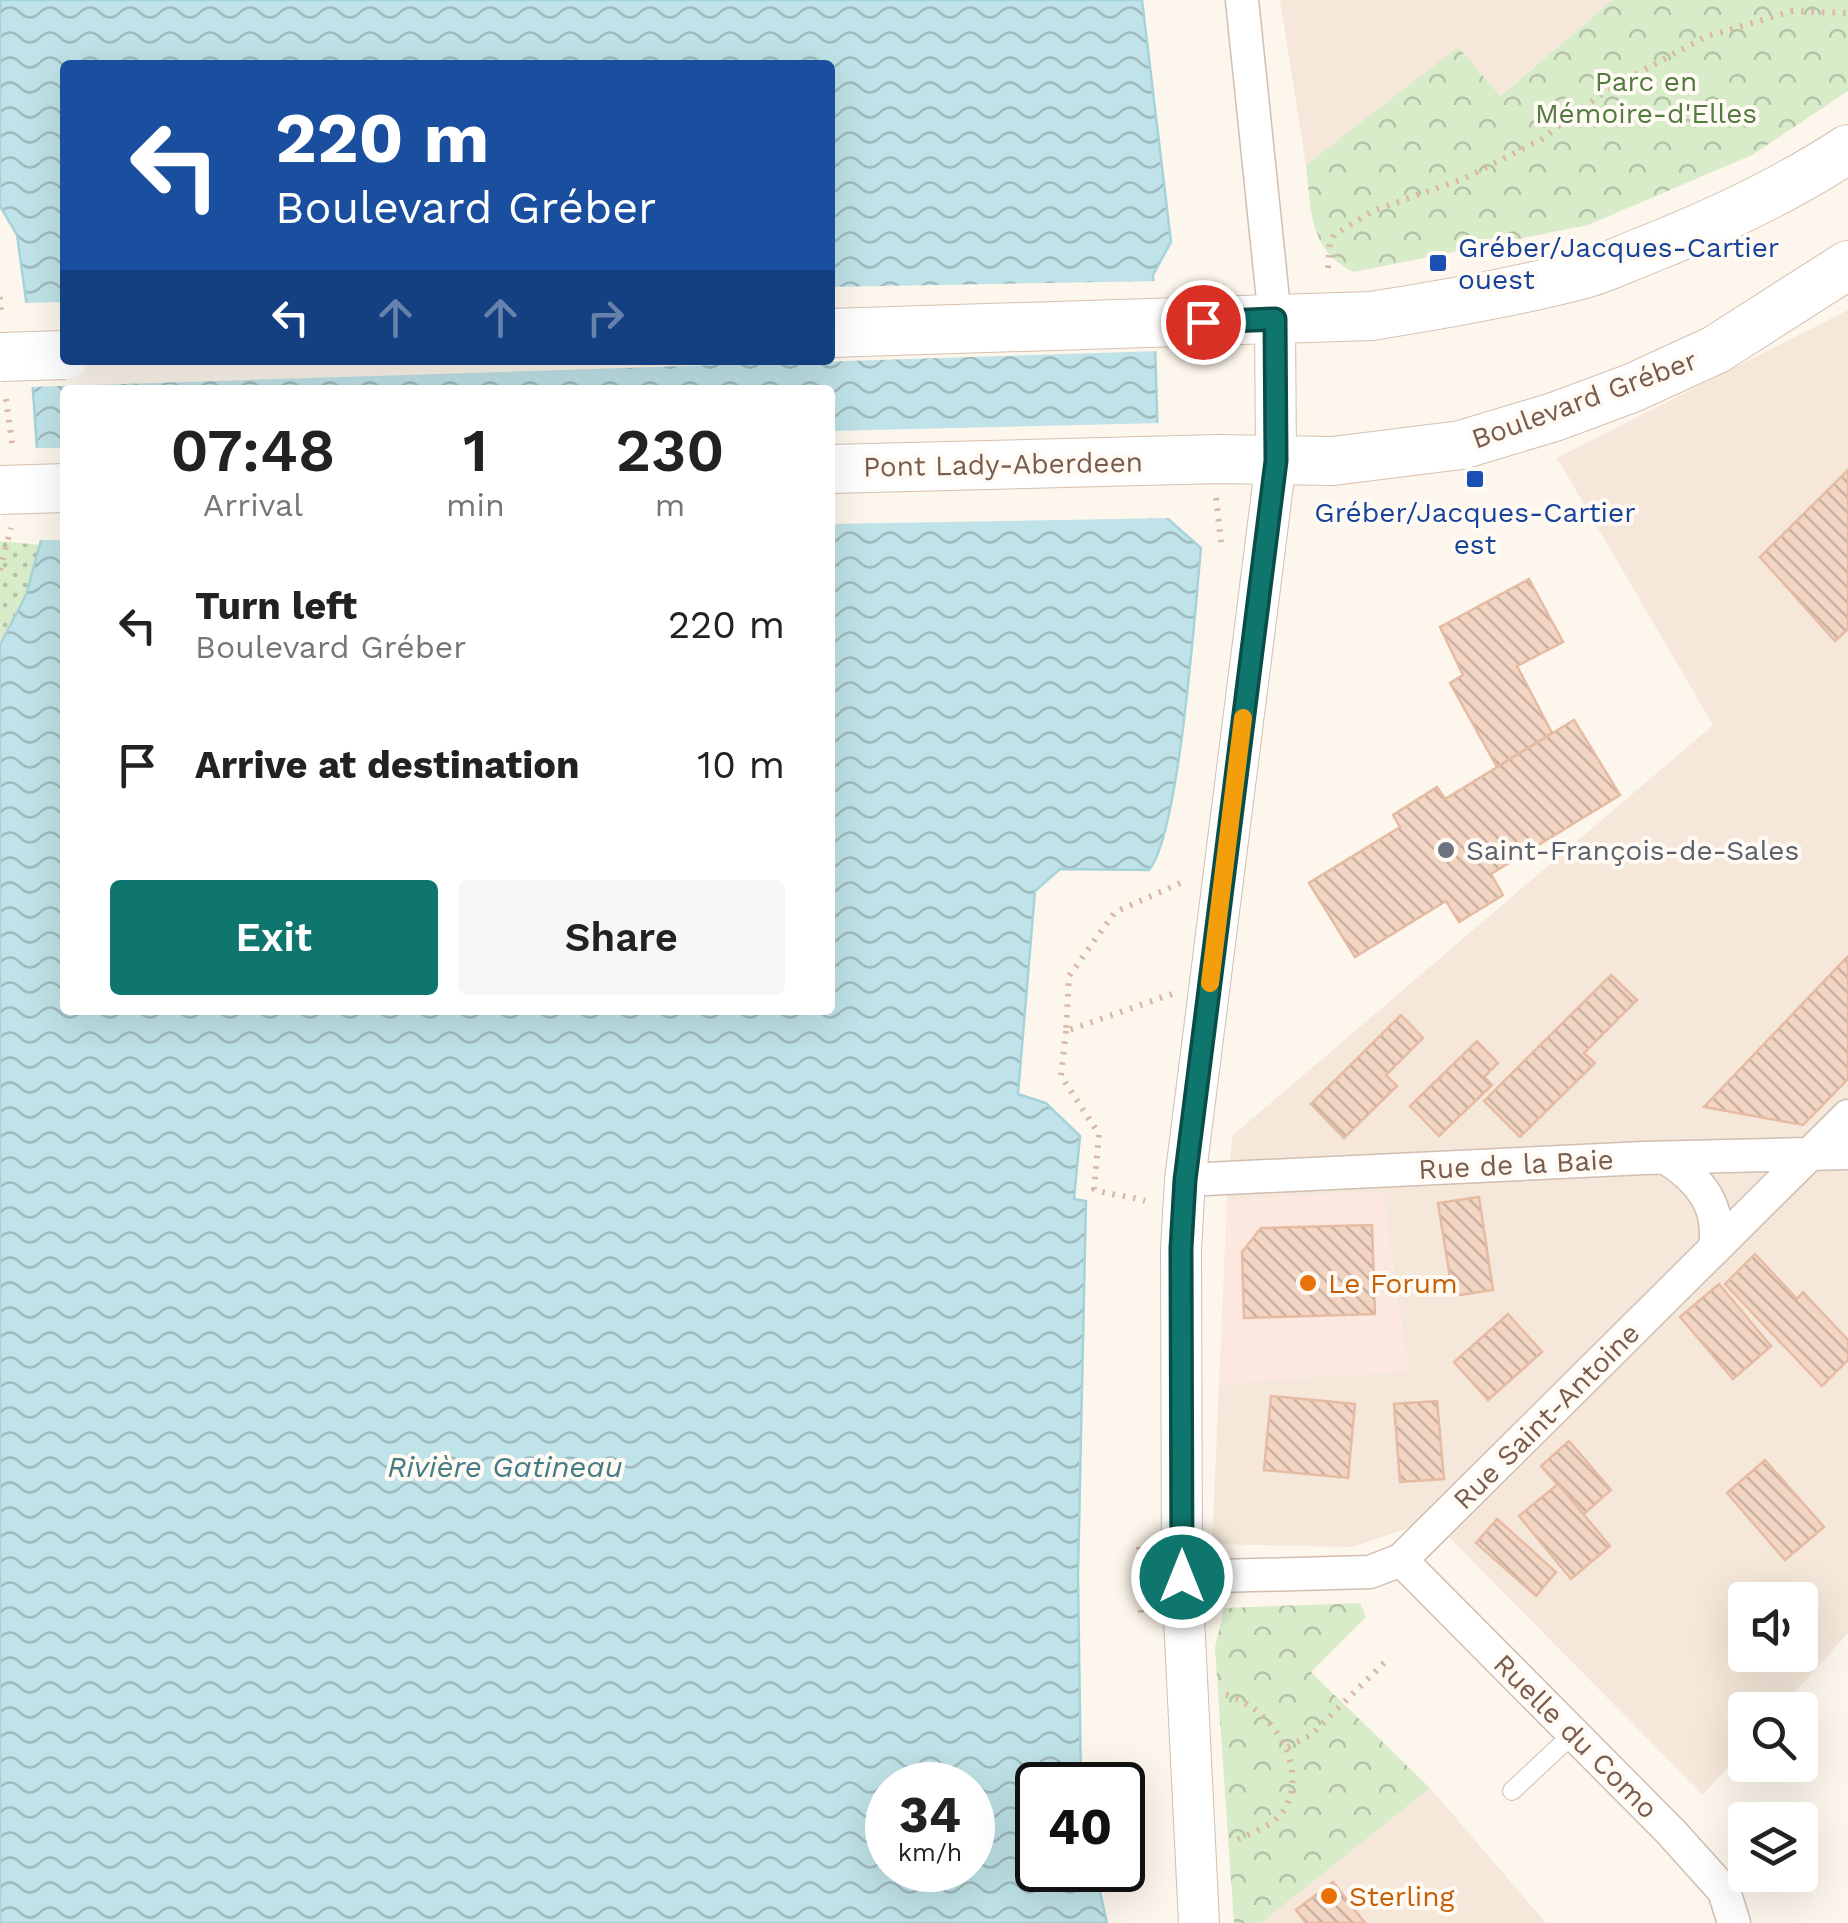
<!DOCTYPE html>
<meta charset="utf-8">
<style>
:root{--surface:#fff;--page:#f6f6f6;--text:#222;--muted:#767676;--accent:#0f766e}
body{margin:0;font-family:"Work Sans",sans-serif;background:var(--page);color:var(--text);height:100vh;display:flex;flex-direction:column;font-size:38px;white-space:nowrap}
*{box-sizing:border-box;margin:0}
p{font-size:32px;color:var(--muted)}
.icon{flex:none;width:55px;height:55px;fill:none;stroke:currentColor;stroke-width:2;stroke-linecap:round;stroke-linejoin:round}
.map{position:relative;flex:1;overflow:hidden}
.drawer{position:absolute;left:60px;top:385px;width:775px;height:630px;display:flex;flex-direction:column;background:var(--surface);border-radius:10px;box-shadow:0 10px 40px #0002}
.drawer>*{flex:none}
.guide{position:absolute;left:60px;top:60px;width:775px;height:305px;border-radius:10px;box-shadow:0 10px 40px #0002;background:#1a4fa0;color:#fff;overflow:hidden}
.buttons{position:absolute;left:1728px;top:1582px;display:grid;gap:20px}
.buttons a{display:grid;place-items:center;width:90px;height:90px;border-radius:10px;background:var(--surface);box-shadow:0 10px 40px #0002;font-size:50px}
.speed{position:absolute;left:865px;top:1762px;display:flex;gap:20px;font-size:50px;font-weight:700;text-align:center}
.speed>*{display:grid;place-content:center;width:130px;height:130px;border-radius:50%;background:var(--surface);box-shadow:0 10px 40px #0002;line-height:1}
.speed small{font-size:25px;font-weight:400}
.speed .limit{border:5px solid #111;border-radius:15px;background:#fff;color:#111}
.pin{position:absolute;display:grid;place-items:center;width:85px;height:85px;color:#fff;margin:-42px;border:5px solid #fff;border-radius:50%;box-shadow:0 2px 10px #0007}
.me{position:absolute;width:110px;margin:-55px;rotate:0deg;stroke-linejoin:round;filter:drop-shadow(0 0 8px #0008)}
.turn{display:flex;align-items:center;gap:35px;height:210px;padding:0 50px;font-size:45px}
.turn .icon{width:130px;height:130px;stroke-width:2.5}
.turn b{display:block;font-size:70px;line-height:85px}
.lanes{display:flex;align-items:center;height:95px;padding:0 50px;background:#0003;justify-content:center;gap:50px;direction:ltr}
.lanes .off{opacity:.35}
.eta{display:flex;justify-content:space-evenly;align-items:center;height:170px;text-align:center}
.eta b{font-size:60px;font-weight:600;line-height:70px}
.cta{display:flex;gap:20px;margin-top:auto;padding:20px 50px}
.cta a{flex:1;height:115px;border-radius:10px;background:var(--accent);color:#fff;font-size:40px;font-weight:600;line-height:115px;text-align:center}
.cta a+a{background:var(--page);color:var(--text)}
ul{padding:0;list-style:none}
li{display:flex;align-items:center;gap:30px;height:140px;padding:0 50px}
li div{flex:1}
li b{display:block;font-size:38px}
li em{font-style:normal}
.map>svg:first-child{display:block}
</style>
<div class="map">
<svg width="1848" height="1923" viewBox="0 0 1848 1923">
<defs>
<pattern id="grass-dots" width="8" height="8" patternUnits="userSpaceOnUse" patternTransform="scale(2.5)"><rect width="8" height="8" fill="#d8ecc9"/><path d="M2 2h.1M6 6h.1" fill="none" stroke="#b4c2a5" stroke-width="1.8" stroke-linecap="round"/></pattern>
<pattern id="park-crowns" width="20" height="18" patternUnits="userSpaceOnUse" patternTransform="scale(2.5)"><rect width="20" height="18" fill="#d8ecc9"/><path d="M2 6a3 3 0 1 1 6 0M12 15a3 3 0 1 1 6 0" fill="none" stroke="#b4c2a5"/></pattern>
<pattern id="water-waves" width="16" height="10" patternUnits="userSpaceOnUse" patternTransform="scale(2.5)"><rect width="16" height="10" fill="#bfe3e8"/><path d="M0 5q4-4 8 0t8 0" fill="none" stroke="#a0bbbe"/></pattern>
<pattern id="building-back-hatch" width="6" height="6" patternUnits="userSpaceOnUse" patternTransform="scale(2.5)"><rect width="6" height="6" fill="#f3d5c3"/><path d="M-1 5l2 2M0 0l6 6M5-1l2 2" fill="none" stroke="#cab0a1"/></pattern>
</defs>
<rect width="100%" height="100%" fill="#fdf6ec"/>
<g fill="#f5e8da" fill-rule="evenodd">
<polygon points="1280,0 1613,0 1499,96 1458,48 1306,165"/>
<path d="M1848,310V1633L1779,1710H1745V1748L1703,1795L1432,1520L1352,1547L1212,1544L1219,1383L1408,1371L1382,1192L1227,1200L1232,1136L1713,725L1557,458ZM1745,1600H1800V1655H1745Z"/>
<polygon points="1430,1788 1546,1923 1261,1923"/>
</g>
<polygon fill="#fde8e0" points="1382,1192 1408,1371 1219,1383 1227,1200"/>
<polygon fill="url(#grass-dots)" points="0,541 40,545 26,595 0,645"/>
<g fill="url(#park-crowns)">
<path d="M1613,0H1848V91L1752,155L1588,225L1354,272C1309,252 1311,209 1306,165L1458,47L1500,96Z"/>
<polygon points="1360,1603 1366,1617 1311,1672 1430,1788 1261,1923 1234,1923 1215,1648 1224,1608"/>
</g>
<path fill="url(#water-waves)" stroke="#a5d3da" stroke-width="2.5" fill-rule="evenodd" d="M0,0H1142L1171,242L1153,275L1160,512L1201,548C1195,608 1180,832 1149,870L1060,869L1035,891L1018,1094L1046,1103L1080,1136L1074,1199L1086,1201L1078,1575L1081,1785H1038V1870H1095L1107,1923H0V645L26,595L43,533L27,307L17,235L0,206ZM65,65H830V360H65ZM65,390H830V1010H65ZM888,1785H972V1870H888Z"/>
<g fill="#fdf6ec">
<polygon points="1159,281 1160,351 28,387 22,303 65,302 65,360 830,360 830,287"/>
<polygon points="1162,423 1165,510 1174,518 830,524 830,431"/>
<polygon points="32,448 65,448 65,540 36,540"/>
</g>
<g fill="url(#building-back-hatch)" stroke="#e6bba3" stroke-width="2.5">
<polygon points="1848,470 1848,629 1835,641 1760,557"/>
<polygon points="1529,579 1563,642 1517,666 1552,733 1497,767 1450,683 1463,675 1440,627"/>
<polygon points="1574,720 1620,795 1491,874 1503,895 1459,922 1446,901 1355,957 1309,883 1400,827 1393,815 1437,787 1445,799"/>
<polygon points="1848,956 1848,1079 1803,1125 1704,1107"/>
<polygon points="1611,975 1637,1000 1584,1053 1595,1063 1520,1137 1484,1101"/>
<polygon points="1401,1015 1423,1038 1386,1075 1397,1086 1344,1138 1311,1104"/>
<polygon points="1477,1041 1498,1063 1484,1077 1492,1085 1439,1136 1410,1106"/>
<polygon points="1479,1197 1493,1290 1453,1296 1438,1203"/>
<polygon points="1372,1225 1375,1314 1244,1318 1242,1252 1261,1228"/>
<polygon points="1755,1254 1797,1299 1803,1292 1848,1340 1848,1360 1822,1386 1725,1284"/>
<polygon points="1719,1284 1771,1346 1733,1379 1680,1317"/>
<polygon points="1508,1314 1542,1352 1488,1400 1454,1362"/>
<polygon points="1271,1396 1355,1404 1348,1478 1264,1470"/>
<polygon points="1437,1401 1444,1479 1400,1482 1394,1404"/>
<polygon points="1569,1441 1611,1490 1584,1514 1541,1466"/>
<polygon points="1765,1460 1824,1527 1785,1560 1727,1493"/>
<polygon points="1558,1484 1610,1546 1571,1579 1519,1516"/>
<polygon points="1497,1519 1556,1572 1536,1596 1476,1543"/>
<polygon points="1333,1882 1365,1923 1306,1923 1296,1910"/>
</g>
<g fill="none" stroke-linecap="round" stroke-linejoin="round">
<defs>
<polyline id="service" points="1512,1791 1574,1733"/>
<g id="minor">
<polyline points="1242,0 1275,319"/>
<path d="M1666,1158C1701,1180 1721,1206 1715,1248"/>
<polyline points="1185,1180 1644,1158 1848,1153"/>
<polyline points="1401,1560 1671,1832 1724,1891 1734,1923"/>
<polyline points="1182,1577 1370,1572 1401,1560 1848,1116"/>
</g>
<polyline id="tertiary" points="1199,1923 1182,1577 1181,1249 1185,1180 1276,461 1275,319"/>
<g id="secondary">
<path d="M830,333L1371,316C1441,305 1511,293 1580,275C1602,270 1623,259 1644,251C1715,223 1784,191 1848,149"/>
<polyline points="830,469 1219,459 1333,461 1461,445 1554,417 1632,388 1715,350 1848,265"/>
</g>
</defs>
<use href="#service" stroke="#d1beb0" stroke-width="20"/>
<use href="#minor" stroke="#d1beb0" stroke-width="35"/>
<use href="#tertiary" stroke="#d1beb0" stroke-width="42"/>
<use href="#secondary" stroke="#d6c0b0" stroke-width="50"/>
<g stroke="#d9b8a5" stroke-width="6" stroke-dasharray="2.5 8" stroke-linecap="butt">
<polyline points="1328,268 1330,243 1334,235 1373,211 1465,178 1542,139 1607,90 1705,37 1793,11 1848,13"/>
<polyline points="0,297 1,316"/>
<polyline points="6,399 13,451"/>
<polyline points="1216,498 1222,550"/>
<polyline points="0,570 11,528"/>
<polyline points="1172,994 1066,1031 1069,976 1115,912 1185,881"/>
<path d="M1066,1031L1061,1076L1099,1134L1094,1189C1111,1196 1127,1195 1145,1201"/>
<polyline points="1139,1547 1141,1614"/>
<path d="M1226,1695C1270,1707 1308,1762 1286,1807C1276,1825 1251,1833 1234,1841"/>
<polyline points="1288,1747 1311,1735 1388,1659"/>
</g>
<use href="#service" stroke="#fff" stroke-width="18"/>
<use href="#minor" stroke="#fff" stroke-width="32"/>
<use href="#tertiary" stroke="#fff" stroke-width="40"/>
<use href="#secondary" stroke="#fff" stroke-width="48"/>
<defs>
<g id="secondary-bridge">
<polyline points="0,357 65,355"/>
<polyline points="0,490 65,488"/>
</g>
</defs>
<use href="#secondary-bridge" stroke="#d6c0b0" stroke-width="50" stroke-linecap="butt"/>
<use href="#secondary-bridge" stroke="#fff" stroke-width="48"/>
</g>
<g fill="none" stroke-linecap="round" stroke-linejoin="round">
<defs>
<polyline id="route" points="1182,1577 1181,1248 1185,1180 1276,461 1275,319 1203,322"/>
</defs>
<use href="#route" stroke="#0a4d48" stroke-width="25"/>
<use href="#route" stroke="#0f766e" stroke-width="18"/>
<polyline stroke="#f59e0b" stroke-width="18" points="1210,983 1243,718"/>
</g>
<g fill="#1a4fb4" stroke="#fffaf3" stroke-width="4">
<rect x="1428" y="253" width="20" height="20" rx="5"/>
<rect x="1465" y="469" width="20" height="20" rx="5"/>
</g>
<circle fill="#6b7280" stroke="#fffaf3" stroke-width="4" cx="1446" cy="850" r="10"/>
<g fill="#e8710a" stroke="#fffaf3" stroke-width="4">
<circle cx="1308" cy="1283" r="10"/>
<circle cx="1329" cy="1896" r="10"/>
</g>
<g text-anchor="middle" stroke-width="8" stroke-linejoin="round" paint-order="stroke">
<g font-size="28" fill="#537a41" stroke="#fffaf3">
<text x="1646" y="91">Parc en<tspan x="1646" dy="32">Mémoire-d'Elles</tspan></text>
</g>
<g font-size="28" fill="#164399" stroke="#fffaf3" text-anchor="start">
<text x="1458" y="257">Gréber/Jacques-Cartier<tspan x="1458" dy="32">ouest</tspan></text>
<text x="1475" y="522" text-anchor="middle">Gréber/Jacques-Cartier<tspan x="1475" dy="32">est</tspan></text>
</g>
<g font-size="28" fill="#7a5c4d" stroke="#fffaf3">
<text transform="translate(1584 399) rotate(-20)" y="10">Boulevard Gréber</text>
<text transform="translate(1003 464) rotate(-1)" y="10">Pont Lady-Aberdeen</text>
<text transform="translate(1516 1164) rotate(-3)" y="10">Rue de la Baie</text>
<text transform="translate(1546 1416) rotate(-45)" y="10">Rue Saint-Antoine</text>
<text transform="translate(1576 1736) rotate(45)" y="10">Ruelle du Como</text>
</g>
<g font-size="28" fill="#5b616d" stroke="#fffaf3" text-anchor="start">
<text x="1466" y="860">Saint-François-de-Sales</text>
</g>
<g font-size="28" fill="#c56008" stroke="#fffaf3" text-anchor="start">
<text x="1328" y="1293">Le Forum</text>
<text x="1349" y="1906">Sterling</text>
</g>
<g font-size="30" font-style="italic" fill="#437c86" stroke="#fffaf3">
<text x="505" y="1477">Rivière Gatineau</text>
</g>
</g>
</svg>
<div class="buttons">
<a><svg class="icon" aria-label="sound" viewBox="0 0 24 24"><path d="M4 9h4l5-4v14l-5-4H4zM17 9q2 3 0 6"/></svg></a>
<a><svg class="icon" aria-label="search" viewBox="0 0 24 24"><circle cx="10" cy="10" r="6"/><path d="M15 15l6 6"/></svg></a>
<a><svg class="icon" aria-label="layers" viewBox="0 0 24 24"><path d="M12 4l9 5-9 5-9-5zM3 14l9 5 9-5"/></svg></a>
</div>
<div class="speed"><div>34<small>km/h</small></div><div class="limit">40</div></div>
<div class="pin" style="left:1203px;top:322px;background:#d93025"><svg class="icon" aria-label="arrive" viewBox="0 0 24 24"><path d="M6 21V4h12l-3 4 3 4H6"/></svg></div>
<svg class="me" style="left:1182px;top:1577px" viewBox="-20 -20 40 40"><circle r="17" fill="#0f766e" stroke="#fff" stroke-width="3"/><path d="M0-11L8 9 0 5-8 9z" fill="#fff"/></svg>
<div class="guide">
<div class="turn"><svg class="icon" aria-label="left" viewBox="0 0 24 24"><path d="M17 20v-9H6M10 6l-5 5 5 5"/></svg><div><b>220 m</b>Boulevard Gréber</div></div>
<div class="lanes"><svg class="icon" aria-label="left" viewBox="0 0 24 24"><path d="M17 20v-9H6M10 6l-5 5 5 5"/></svg><svg class="icon off" aria-label="ahead" viewBox="0 0 24 24"><path d="M12 20V5M6 11l6-6 6 6"/></svg><svg class="icon off" aria-label="ahead" viewBox="0 0 24 24"><path d="M12 20V5M6 11l6-6 6 6"/></svg><svg class="icon off" aria-label="right" viewBox="0 0 24 24"><path d="M7 20v-9h11M14 6l5 5-5 5"/></svg></div>
</div>
<section class="drawer">
<div class="eta">
<div><b>07:48</b><p>Arrival</p></div>
<div><b>1</b><p>min</p></div>
<div><b>230</b><p>m</p></div>
</div>
<ul>
<li><svg class="icon" aria-label="left" viewBox="0 0 24 24"><path d="M17 20v-9H6M10 6l-5 5 5 5"/></svg><div><b>Turn left</b><p>Boulevard Gréber</p></div><em>220 m</em></li>
<li><svg class="icon" aria-label="arrive" viewBox="0 0 24 24"><path d="M6 21V4h12l-3 4 3 4H6"/></svg><div><b>Arrive at destination</b></div><em>10 m</em></li>
</ul>
<div class="cta"><a>Exit</a><a>Share</a></div>
</section>
</div>
